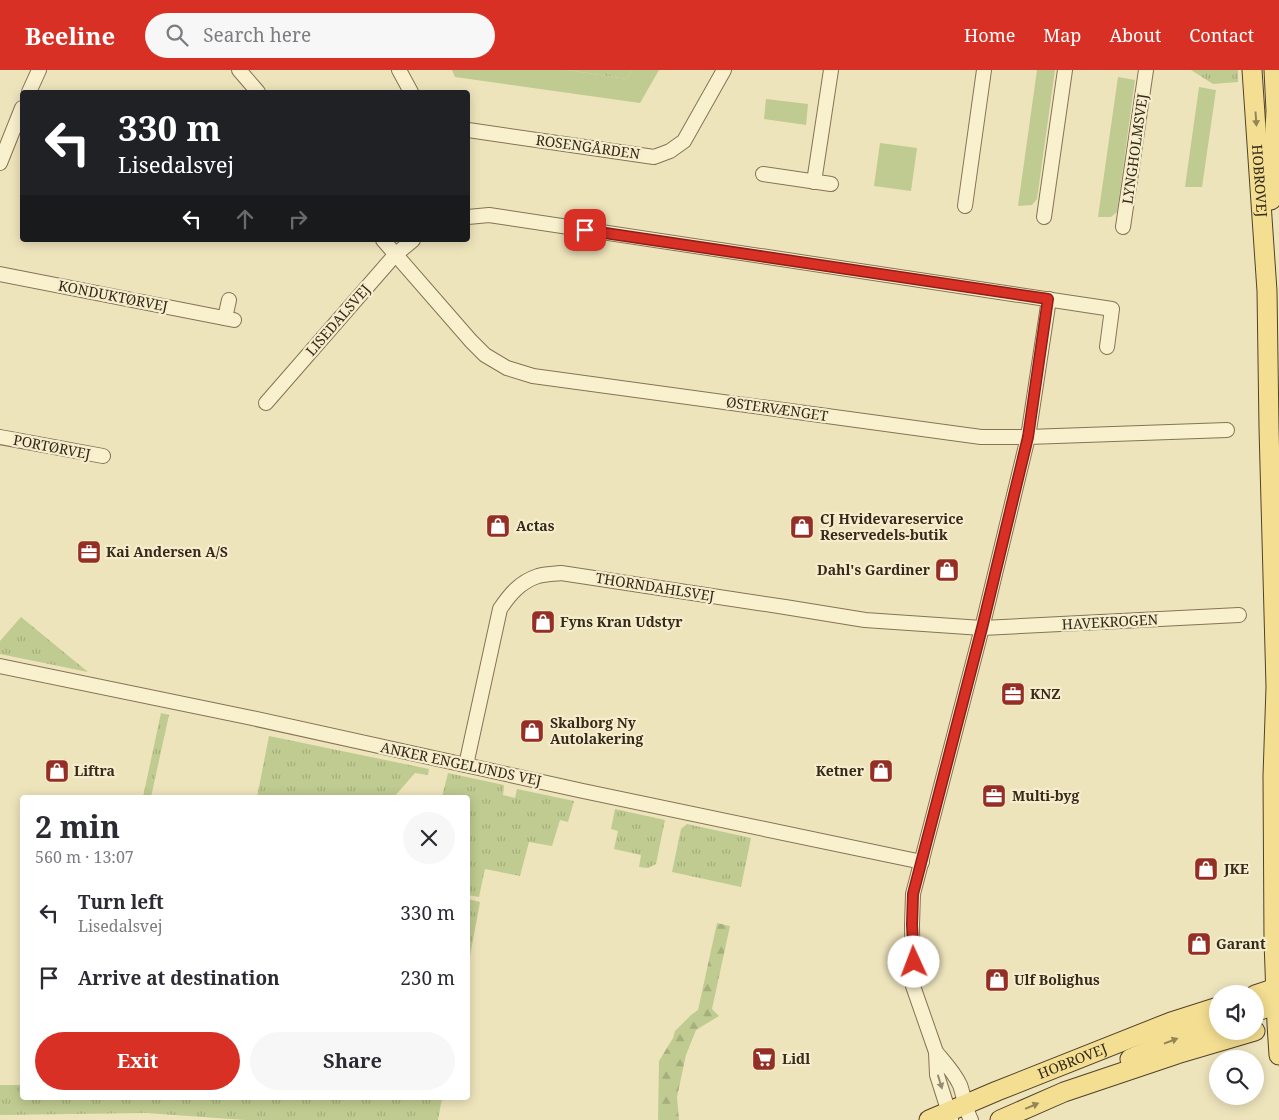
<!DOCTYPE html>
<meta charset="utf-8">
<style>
:root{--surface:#fff;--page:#f7f7f7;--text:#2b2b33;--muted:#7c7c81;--accent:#d93025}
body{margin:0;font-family:"Noto Serif",serif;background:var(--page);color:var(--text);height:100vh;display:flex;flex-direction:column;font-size:19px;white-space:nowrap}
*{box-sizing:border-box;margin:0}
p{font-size:16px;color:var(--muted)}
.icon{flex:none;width:28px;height:28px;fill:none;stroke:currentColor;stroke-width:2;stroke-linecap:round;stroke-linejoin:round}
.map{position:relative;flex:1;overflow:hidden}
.panel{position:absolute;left:20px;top:725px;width:450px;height:305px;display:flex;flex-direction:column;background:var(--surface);border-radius:5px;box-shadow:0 2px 12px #0003}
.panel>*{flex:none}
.guide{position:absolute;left:20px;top:20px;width:450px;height:152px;border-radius:5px;box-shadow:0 2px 12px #0003;background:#202124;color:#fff;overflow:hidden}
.tools{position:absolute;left:1209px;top:915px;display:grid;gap:10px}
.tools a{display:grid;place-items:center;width:55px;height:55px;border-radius:50%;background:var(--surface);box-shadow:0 2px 12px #0003;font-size:25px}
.pin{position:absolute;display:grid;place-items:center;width:42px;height:42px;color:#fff;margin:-21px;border-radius:10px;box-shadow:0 2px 8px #0006}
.me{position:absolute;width:55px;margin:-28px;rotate:358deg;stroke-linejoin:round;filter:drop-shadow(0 0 4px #0008)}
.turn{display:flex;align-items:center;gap:18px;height:105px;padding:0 15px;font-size:22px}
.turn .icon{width:65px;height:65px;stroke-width:2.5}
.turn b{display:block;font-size:35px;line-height:42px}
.lanes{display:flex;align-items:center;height:48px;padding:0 15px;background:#0003;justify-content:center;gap:25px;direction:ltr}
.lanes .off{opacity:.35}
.round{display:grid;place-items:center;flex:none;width:52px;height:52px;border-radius:26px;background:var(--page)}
.headline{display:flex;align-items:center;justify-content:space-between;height:85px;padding:0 15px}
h1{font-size:30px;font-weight:700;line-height:38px}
.cta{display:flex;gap:10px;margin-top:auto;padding:10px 15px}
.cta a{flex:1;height:58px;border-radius:30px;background:var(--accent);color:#fff;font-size:20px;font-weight:700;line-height:58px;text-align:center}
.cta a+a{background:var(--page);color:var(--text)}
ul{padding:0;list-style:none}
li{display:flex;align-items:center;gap:15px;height:65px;padding:0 15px}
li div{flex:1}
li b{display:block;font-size:19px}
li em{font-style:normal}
header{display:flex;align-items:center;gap:30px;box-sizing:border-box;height:70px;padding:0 25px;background:var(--accent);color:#fff}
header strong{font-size:24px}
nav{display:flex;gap:28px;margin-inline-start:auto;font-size:18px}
.search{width:350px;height:45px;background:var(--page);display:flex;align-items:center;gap:12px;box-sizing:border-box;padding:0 18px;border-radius:28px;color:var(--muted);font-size:19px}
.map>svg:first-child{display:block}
</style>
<header>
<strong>Beeline</strong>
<div class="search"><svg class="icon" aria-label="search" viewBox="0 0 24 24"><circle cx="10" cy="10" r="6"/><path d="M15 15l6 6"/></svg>Search here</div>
<nav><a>Home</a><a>Map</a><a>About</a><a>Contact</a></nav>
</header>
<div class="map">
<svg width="1279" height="1050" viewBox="0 0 1279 1050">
<defs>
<pattern id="grass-tufts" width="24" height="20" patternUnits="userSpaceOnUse" patternTransform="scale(1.25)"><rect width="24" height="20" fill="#bfcb90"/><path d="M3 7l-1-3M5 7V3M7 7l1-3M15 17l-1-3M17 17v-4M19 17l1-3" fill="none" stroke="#a5ae7c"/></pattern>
<pattern id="forest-firs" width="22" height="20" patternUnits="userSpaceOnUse" patternTransform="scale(1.25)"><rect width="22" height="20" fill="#bfcb90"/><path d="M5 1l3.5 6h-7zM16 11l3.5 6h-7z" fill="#a5ae7c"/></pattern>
</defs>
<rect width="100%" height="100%" fill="#eee4bc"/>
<g fill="url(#grass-tufts)">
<polygon points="567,0 632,0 627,9"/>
<polygon points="1191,0 1238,0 1238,12 1213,14"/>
<polygon points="21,547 88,602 0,584 0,571"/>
<polygon points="161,643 169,645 151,727 143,727"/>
<polygon points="269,666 429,699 428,705 415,703 394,727 257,727"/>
<polygon points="448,703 504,715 503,725 515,728 517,719 574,731 568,752 560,750 552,776 529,772 520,806 485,799 479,827 468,825 468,728 442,727"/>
<polygon points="615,739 665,750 656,794 648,798 639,797 641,785 614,779 618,761 611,759"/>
<polygon points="687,754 751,768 741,817 672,802 681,759"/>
<polygon points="468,829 480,832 468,897"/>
<polygon points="0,1015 22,1015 22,1028 442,1028 438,1050 245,1050 146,1043 0,1045"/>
</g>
<polygon fill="url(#forest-firs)" points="717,853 730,856 712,939 719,946 696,960 686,985 677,1027 679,1050 658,1050 659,991 673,968 675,961 691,945 698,940"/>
<g fill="#bfcb90">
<polygon points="452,0 567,0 627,9 632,0 659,0 640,33 455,7"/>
<polygon points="1037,0 1055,0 1037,129 1032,135 1018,136"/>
<polygon points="1118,7 1135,10 1117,142 1111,147 1098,147"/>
<polygon points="1199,17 1216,20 1202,117 1185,117"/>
<polygon points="766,29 808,34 806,55 764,49"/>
<polygon points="880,73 917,78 911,121 874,116"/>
</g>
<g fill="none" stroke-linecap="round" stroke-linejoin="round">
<defs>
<g id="minor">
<polyline points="239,0 258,22"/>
<polyline points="399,0 411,22"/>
<polyline points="29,22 39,0"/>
<polyline points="468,60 654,87 670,81 684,71 724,0"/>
<polyline points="0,93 22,38"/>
<polyline points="763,104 831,114"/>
<polyline points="814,112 831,0"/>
<polyline points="965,136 984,0"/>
<polyline points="468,147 489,145 1112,239 1107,277"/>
<polyline points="1044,147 1065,0"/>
<polyline points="1123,157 1146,0"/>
<polyline points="383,170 471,271 485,285 507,298 533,306 981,367 1028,367 1227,360"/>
<polyline points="0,204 234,250"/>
<polyline points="225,248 229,230"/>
<polyline points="266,333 395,185 413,170"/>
<polyline points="0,367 103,386"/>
<polyline points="0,596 252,648 583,721 922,792"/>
<path d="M466,695L500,539C510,524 520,512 538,506C545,504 554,504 561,503L785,537L865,550L982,558L1239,545"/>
<path d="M936,982C945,993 954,1002 960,1015C964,1026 965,1039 971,1050"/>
<polyline points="951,1049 937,1005 936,982 913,916 912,855 913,824 982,558 1028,367 1049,229"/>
</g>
<g id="major">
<path id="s1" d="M1252,0L1267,221L1269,358L1276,617L1273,706L1274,871L1277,954L1279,985"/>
<polyline points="1271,130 1276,41 1274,0"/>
<polyline points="1255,925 1279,917"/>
<polyline points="1255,942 1276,934 1279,932"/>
<polyline points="1130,989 1172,970 1218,955"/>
<path id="s2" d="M929,1050L997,1021L1171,952L1218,937"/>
<polyline points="1000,1050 1064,1022 1177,984 1255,961"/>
</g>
</defs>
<use href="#minor" stroke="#857355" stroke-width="16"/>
<use href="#major" stroke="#52412a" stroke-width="21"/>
<use href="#minor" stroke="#f9f0ce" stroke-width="14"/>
<use href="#major" stroke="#f3de91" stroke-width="19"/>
</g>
<defs><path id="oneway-solid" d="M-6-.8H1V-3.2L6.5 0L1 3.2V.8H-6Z" transform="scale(1.25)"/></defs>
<g fill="#948456">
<use href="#oneway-solid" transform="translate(1256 49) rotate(86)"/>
<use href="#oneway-solid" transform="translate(1171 971) rotate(-21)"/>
<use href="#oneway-solid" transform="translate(1032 1036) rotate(-23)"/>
</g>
<use fill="#968c74" href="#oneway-solid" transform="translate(940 1012) rotate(73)"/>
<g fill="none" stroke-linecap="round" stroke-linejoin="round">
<defs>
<polyline id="route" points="585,160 1048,229 1028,367 982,558 913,824 912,855 914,892"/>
</defs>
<use href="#route" stroke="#8d1f18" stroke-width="12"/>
<use href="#route" stroke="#d93025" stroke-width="9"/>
</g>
<defs>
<symbol id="shop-square" viewBox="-11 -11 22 22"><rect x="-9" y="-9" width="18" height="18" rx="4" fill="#952f25" stroke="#f5edcb"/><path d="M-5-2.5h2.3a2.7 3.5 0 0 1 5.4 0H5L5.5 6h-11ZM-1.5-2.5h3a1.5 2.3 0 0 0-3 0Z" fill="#fff"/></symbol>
<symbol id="office-square" viewBox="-11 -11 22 22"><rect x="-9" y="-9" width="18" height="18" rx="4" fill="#952f25" stroke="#f5edcb"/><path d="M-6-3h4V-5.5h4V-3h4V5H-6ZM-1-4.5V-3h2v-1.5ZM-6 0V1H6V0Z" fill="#fff"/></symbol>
<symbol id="supermarket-square" viewBox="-11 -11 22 22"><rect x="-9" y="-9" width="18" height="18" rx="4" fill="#952f25" stroke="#f5edcb"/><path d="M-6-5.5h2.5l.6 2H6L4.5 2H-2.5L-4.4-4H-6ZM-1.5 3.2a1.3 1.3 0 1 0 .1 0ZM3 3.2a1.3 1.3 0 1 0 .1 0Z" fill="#fff"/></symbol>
</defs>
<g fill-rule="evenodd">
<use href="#shop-square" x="484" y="442" width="28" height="28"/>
<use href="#shop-square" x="788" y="443" width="28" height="28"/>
<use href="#office-square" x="75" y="468" width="28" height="28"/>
<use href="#shop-square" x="933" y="486" width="28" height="28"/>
<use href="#shop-square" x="529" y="538" width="28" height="28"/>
<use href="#office-square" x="999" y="610" width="28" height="28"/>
<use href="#shop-square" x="518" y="647" width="28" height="28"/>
<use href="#shop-square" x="43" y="687" width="28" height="28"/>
<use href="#shop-square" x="867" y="687" width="28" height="28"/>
<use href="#office-square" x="980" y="712" width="28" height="28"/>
<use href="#shop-square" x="1192" y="785" width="28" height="28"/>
<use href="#shop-square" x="1185" y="860" width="28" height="28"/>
<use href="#shop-square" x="983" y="896" width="28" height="28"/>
<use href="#supermarket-square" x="750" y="975" width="28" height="28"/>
</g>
<g text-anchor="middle" stroke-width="4.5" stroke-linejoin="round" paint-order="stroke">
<g font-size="14" fill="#34291a" stroke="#f5edcb">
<text transform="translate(588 77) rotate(8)" y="5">ROSENGÅRDEN</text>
<text transform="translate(1135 79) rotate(-82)" y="5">LYNGHOLMSVEJ</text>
<text dy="5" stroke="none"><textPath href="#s1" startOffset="111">HOBROVEJ</textPath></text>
<text transform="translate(113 226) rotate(11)" y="5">KONDUKTØRVEJ</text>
<text transform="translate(338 250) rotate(-49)" y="5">LISEDALSVEJ</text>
<text transform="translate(777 339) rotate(8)" y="5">ØSTERVÆNGET</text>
<text transform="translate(52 377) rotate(11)" y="5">PORTØRVEJ</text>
<text transform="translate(655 517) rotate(9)" y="5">THORNDAHLSVEJ</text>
<text transform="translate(1110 552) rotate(-3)" y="5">HAVEKROGEN</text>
<text transform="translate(461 694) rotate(12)" y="5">ANKER ENGELUNDS VEJ</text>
<text dy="5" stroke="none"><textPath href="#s2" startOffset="155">HOBROVEJ</textPath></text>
</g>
<g font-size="14" font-weight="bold" fill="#34291a" stroke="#f5edcb" text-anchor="start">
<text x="820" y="454">CJ Hvidevareservice<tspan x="820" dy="16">Reservedels-butik</tspan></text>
<text x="516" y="461">Actas</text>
<text x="106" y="487">Kai Andersen A/S</text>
<text x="930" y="505" text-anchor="end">Dahl's Gardiner</text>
<text x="560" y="557">Fyns Kran Udstyr</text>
<text x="1030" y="629">KNZ</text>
<text x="550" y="658">Skalborg Ny<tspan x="550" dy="16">Autolakering</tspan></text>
<text x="74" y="706">Liftra</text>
<text x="864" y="706" text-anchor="end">Ketner</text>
<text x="1012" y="731">Multi-byg</text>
<text x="1224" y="804">JKE</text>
<text x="1216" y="879">Garant</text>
<text x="1014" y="915">Ulf Bolighus</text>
<text x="782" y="994">Lidl</text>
</g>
</g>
</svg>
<div class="tools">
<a><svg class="icon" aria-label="sound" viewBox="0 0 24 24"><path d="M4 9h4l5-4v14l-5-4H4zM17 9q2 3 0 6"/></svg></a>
<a><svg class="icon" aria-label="search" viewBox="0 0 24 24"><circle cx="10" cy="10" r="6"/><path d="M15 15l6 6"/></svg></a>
</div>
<div class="pin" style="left:585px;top:160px;background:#d93025"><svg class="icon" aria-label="arrive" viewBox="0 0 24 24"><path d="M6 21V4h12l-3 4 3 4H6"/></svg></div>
<svg class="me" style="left:914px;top:892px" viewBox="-20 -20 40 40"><circle r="19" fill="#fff"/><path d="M0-13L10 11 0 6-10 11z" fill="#d93025"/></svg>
<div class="guide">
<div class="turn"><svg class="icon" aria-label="left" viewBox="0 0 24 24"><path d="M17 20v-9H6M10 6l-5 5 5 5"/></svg><div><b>330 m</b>Lisedalsvej</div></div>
<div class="lanes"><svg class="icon" aria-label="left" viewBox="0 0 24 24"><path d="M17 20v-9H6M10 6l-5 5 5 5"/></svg><svg class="icon off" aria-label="ahead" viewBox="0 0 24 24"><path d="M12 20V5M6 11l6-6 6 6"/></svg><svg class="icon off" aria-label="right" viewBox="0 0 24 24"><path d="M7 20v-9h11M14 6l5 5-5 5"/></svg></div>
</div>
<section class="panel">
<div class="headline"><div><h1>2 min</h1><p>560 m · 13:07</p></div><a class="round"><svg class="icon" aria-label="close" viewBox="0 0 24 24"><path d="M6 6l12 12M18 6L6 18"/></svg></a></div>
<ul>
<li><svg class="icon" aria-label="left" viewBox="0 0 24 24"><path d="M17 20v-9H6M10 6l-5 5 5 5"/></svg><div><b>Turn left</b><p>Lisedalsvej</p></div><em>330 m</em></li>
<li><svg class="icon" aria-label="arrive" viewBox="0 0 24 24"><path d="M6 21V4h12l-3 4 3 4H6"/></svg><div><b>Arrive at destination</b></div><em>230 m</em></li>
</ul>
<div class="cta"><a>Exit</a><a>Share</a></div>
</section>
</div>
